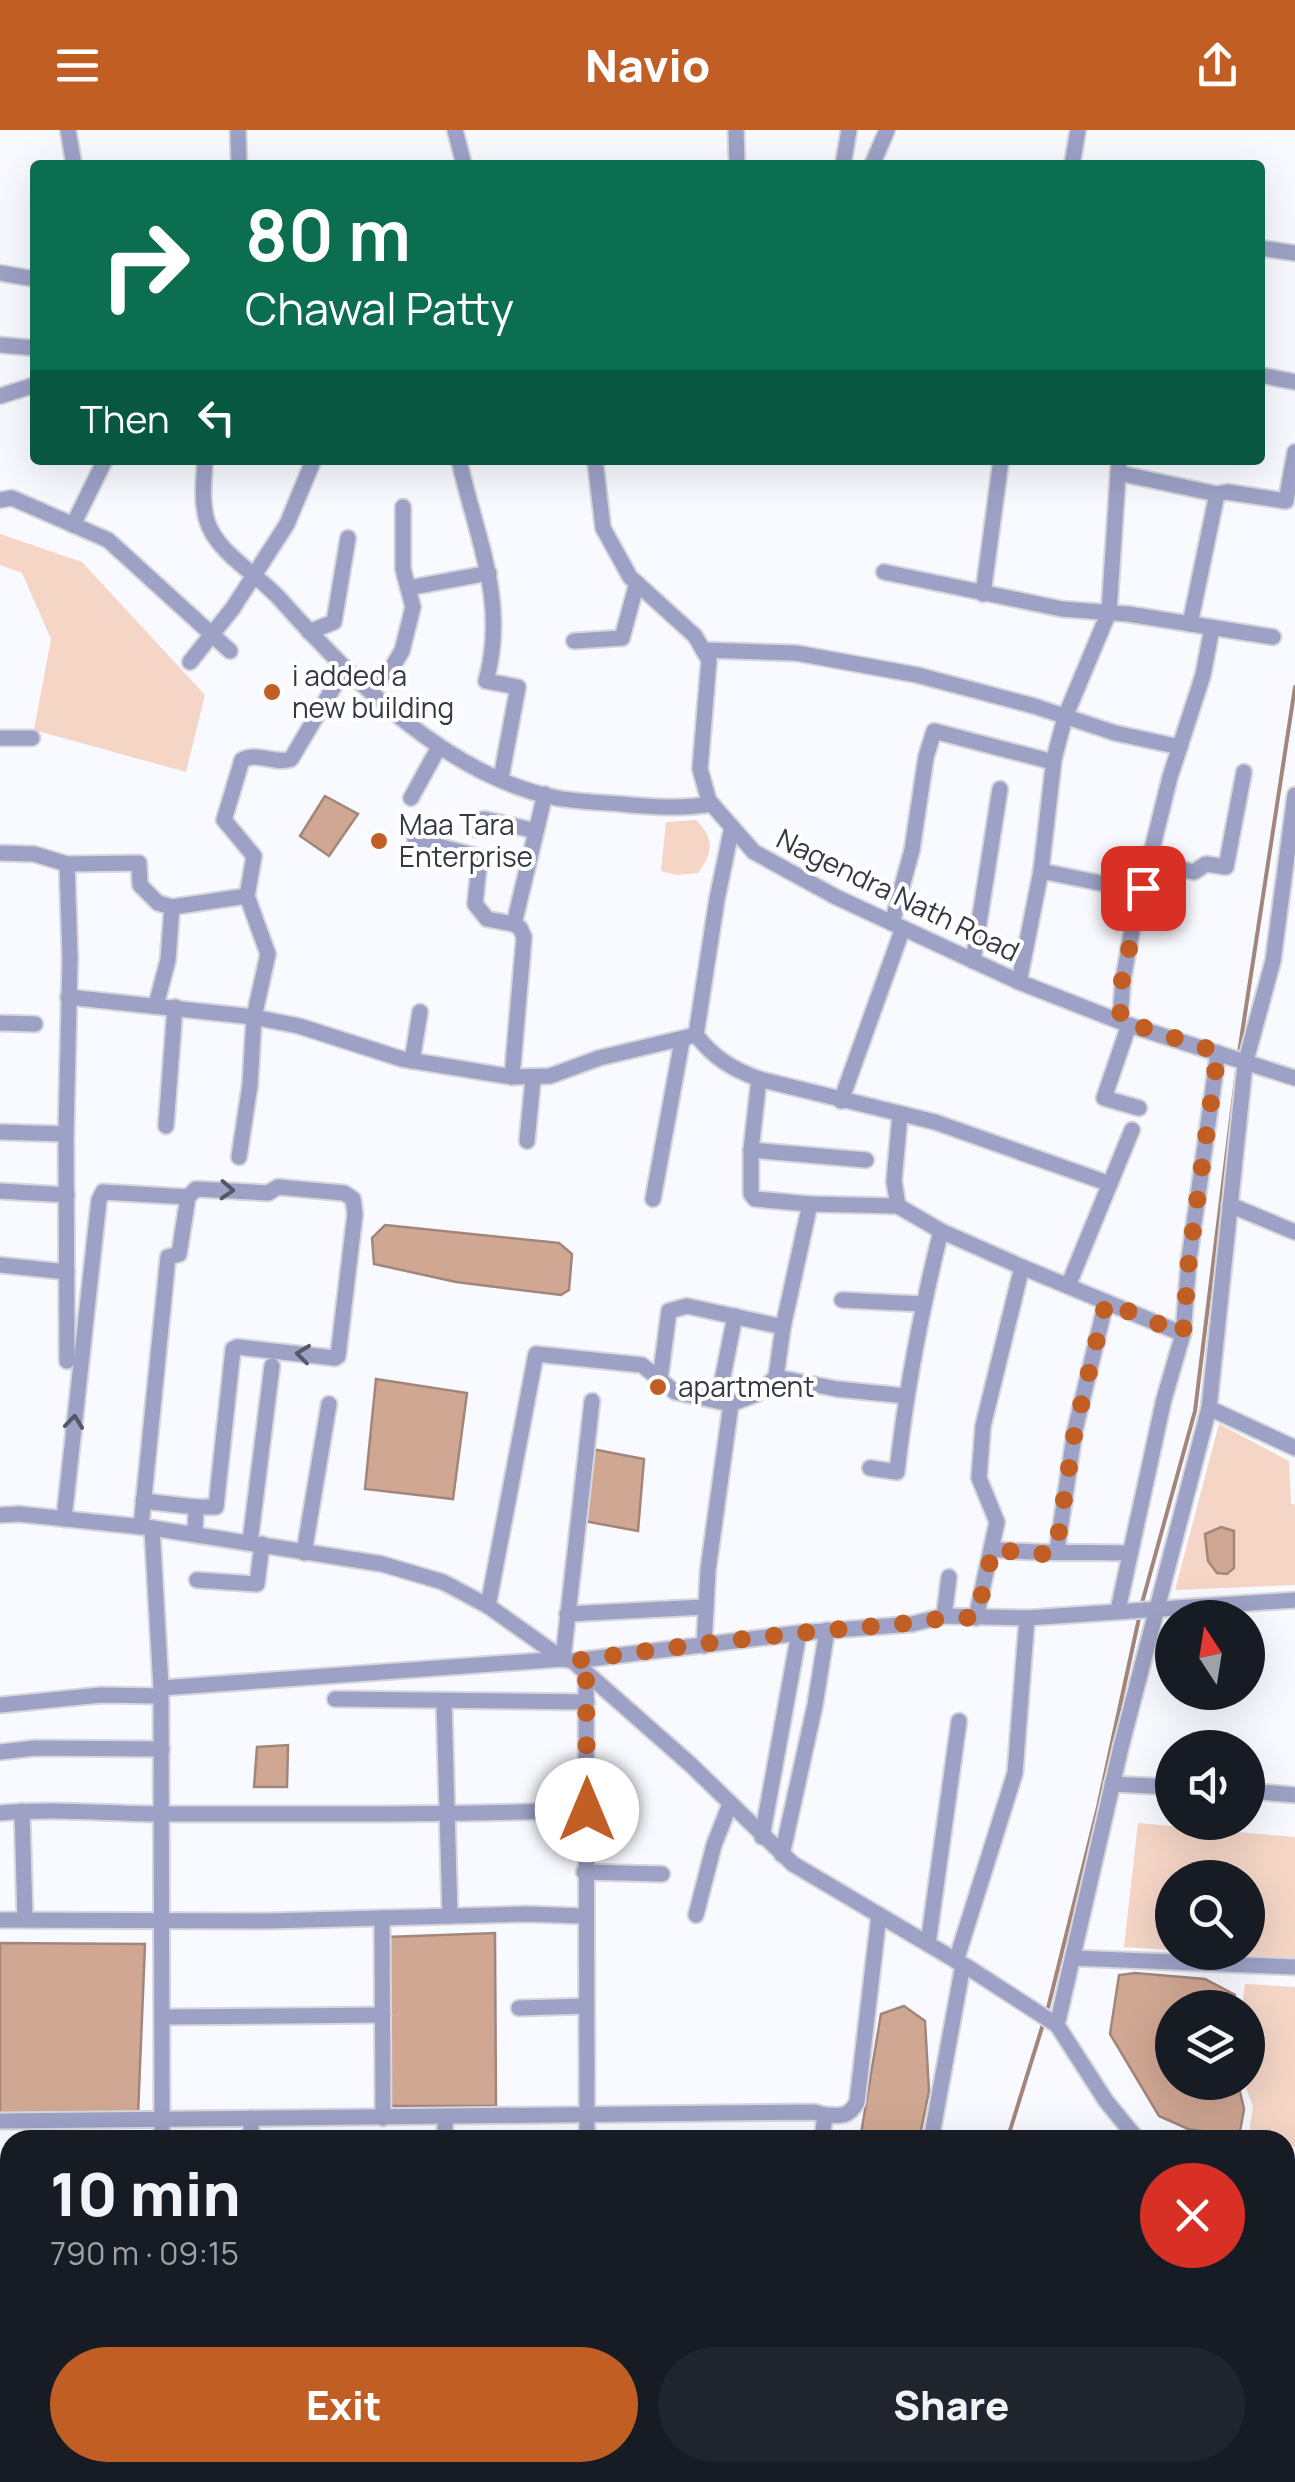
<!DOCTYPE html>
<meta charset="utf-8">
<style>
:root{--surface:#171b24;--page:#20242c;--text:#f1f3f6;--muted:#9ea1a6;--accent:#c15e24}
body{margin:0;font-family:Manrope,sans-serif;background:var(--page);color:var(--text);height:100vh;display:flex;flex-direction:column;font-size:38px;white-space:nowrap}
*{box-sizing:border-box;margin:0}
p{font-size:32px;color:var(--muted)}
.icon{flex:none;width:55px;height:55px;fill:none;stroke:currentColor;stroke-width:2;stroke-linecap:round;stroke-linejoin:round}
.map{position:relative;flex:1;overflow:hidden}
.drawer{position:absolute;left:0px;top:2000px;width:1295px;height:352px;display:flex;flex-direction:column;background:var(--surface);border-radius:30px 30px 0 0;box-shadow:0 10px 40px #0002}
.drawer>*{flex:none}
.banner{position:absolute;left:30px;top:30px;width:1235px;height:305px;border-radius:10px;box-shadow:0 10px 40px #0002;background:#0b6e4f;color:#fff;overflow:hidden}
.needle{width:65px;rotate:348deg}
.fabs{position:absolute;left:1155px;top:1470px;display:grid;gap:20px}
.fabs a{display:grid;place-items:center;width:110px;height:110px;border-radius:50%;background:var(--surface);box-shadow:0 10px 40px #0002;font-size:50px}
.pin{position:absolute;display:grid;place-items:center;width:85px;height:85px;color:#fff;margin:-42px;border-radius:20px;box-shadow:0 5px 15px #0006}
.me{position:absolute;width:110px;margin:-55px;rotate:0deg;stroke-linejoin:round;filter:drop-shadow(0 0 8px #0008)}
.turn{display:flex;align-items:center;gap:35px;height:210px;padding:0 50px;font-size:45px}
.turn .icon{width:130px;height:130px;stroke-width:2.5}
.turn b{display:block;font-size:70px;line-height:85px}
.then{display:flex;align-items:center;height:95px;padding:0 50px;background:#0003;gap:20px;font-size:38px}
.round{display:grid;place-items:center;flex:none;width:105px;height:105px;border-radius:52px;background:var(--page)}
.summary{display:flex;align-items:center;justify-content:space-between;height:170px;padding:0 50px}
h1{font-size:60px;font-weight:800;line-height:75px}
.primary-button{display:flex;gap:20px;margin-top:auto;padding:20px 50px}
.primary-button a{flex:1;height:115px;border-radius:60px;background:var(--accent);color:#fff;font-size:40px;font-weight:800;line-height:115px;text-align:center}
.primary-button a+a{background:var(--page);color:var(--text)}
header{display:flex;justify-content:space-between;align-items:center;height:130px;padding:0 50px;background:var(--accent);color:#fff;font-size:45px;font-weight:800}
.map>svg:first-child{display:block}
</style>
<header><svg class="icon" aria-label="menu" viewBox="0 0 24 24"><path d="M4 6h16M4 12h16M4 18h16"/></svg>Navio<svg class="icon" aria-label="share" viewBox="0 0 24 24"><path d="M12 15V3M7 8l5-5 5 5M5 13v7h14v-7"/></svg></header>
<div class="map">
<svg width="1295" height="2352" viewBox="0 0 1295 2352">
<rect width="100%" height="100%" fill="#f9faff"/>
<g fill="#f4d5c6">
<polygon points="0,404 82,432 205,565 186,642 34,600 51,509 22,443 0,435"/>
<path d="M696,690C715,709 713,723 698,743L677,745L661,741L666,692Z"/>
<polygon points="1219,1294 1289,1331 1291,1373 1295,1375 1295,1455 1175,1460"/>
<polygon points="1138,1693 1295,1707 1295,1828 1205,1823 1248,1822 1248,1748 1172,1748 1172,1820 1124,1817"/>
<polygon points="1245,1854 1295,1857 1295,2017 1285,2016 1285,2010 1248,2010 1253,1976 1244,1953 1248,1952 1248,1878 1242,1877"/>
</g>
<g fill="#d0a793" stroke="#a2867b" stroke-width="2.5">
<polygon points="325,666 358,684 329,726 300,706"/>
<polygon points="385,1095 559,1113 572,1124 569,1160 561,1165 456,1152 374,1134 372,1108"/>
<polygon points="376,1249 467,1263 453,1369 365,1359"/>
<polygon points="592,1319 644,1329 638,1401 584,1391"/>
<polygon points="1221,1397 1234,1401 1234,1438 1227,1444 1217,1443 1208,1431 1205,1404"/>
<polygon points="288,1615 287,1657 254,1657 257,1617"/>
<polygon points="495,1803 496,1976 391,1976 388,1807"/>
<polygon points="0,1813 145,1814 138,1985 0,1987"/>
<polygon points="1135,1843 1205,1849 1235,1865 1232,1877 1172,1878 1172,1952 1238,1953 1244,1979 1239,2007 1188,1999 1159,1986 1110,1904 1119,1845"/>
<polygon points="904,1876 925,1891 929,1961 919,2010 860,2010 881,1884"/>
<polygon points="975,2342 1207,2342 1207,2343 1199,2352 972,2352"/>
<polygon points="357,2343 651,2342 660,2352 339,2352 343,2346"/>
</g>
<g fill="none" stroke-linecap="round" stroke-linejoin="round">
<g stroke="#a2867b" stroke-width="4">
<polyline points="1239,923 1295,557"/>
<polyline points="1142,1473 1195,1281 1238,932"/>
<polyline points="1047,1882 1098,1677 1139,1488"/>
<polyline points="1007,2010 1044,1891"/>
<polyline points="933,2352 935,2342"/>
</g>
<defs>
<g id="minor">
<polyline points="68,0 74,35"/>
<polyline points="238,0 239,35"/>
<polyline points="455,0 464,35"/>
<polyline points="736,0 737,35"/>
<polyline points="843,35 849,0"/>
<polyline points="872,35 887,0"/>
<polyline points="1072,35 1078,0"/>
<polyline points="1260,118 1295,123"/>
<polyline points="0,143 35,149"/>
<polyline points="0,215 35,218"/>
<polyline points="1260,245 1295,252"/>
<polyline points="0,266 35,255"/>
<path d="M205,330C204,350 201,371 207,391C217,423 257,444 279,468C350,548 444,643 552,667C575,672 598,672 621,674C651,677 681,679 712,674"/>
<path d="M459,330C476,407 508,471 486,551L518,557L501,648"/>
<polyline points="595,330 603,398 630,447 695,506 709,530 700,639 709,671 754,722 836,767 1019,852 1129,895 1295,948"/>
<polyline points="1118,343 1217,364 1227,362 1286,371 1295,322"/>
<polyline points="0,370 12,368 108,410 230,521"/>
<polyline points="73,395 105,330"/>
<polyline points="884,442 1062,479 1128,484 1273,507"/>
<polyline points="408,458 489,443"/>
<polyline points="983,464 1001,330"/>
<polyline points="1190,494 1217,364"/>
<polyline points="309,502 334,492 348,408"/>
<polyline points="574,511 622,508 637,453"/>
<polyline points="703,520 796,523 917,545 1034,576 1115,603 1180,617"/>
<polyline points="190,532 233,478 287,394 312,334"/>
<polyline points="370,559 391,539 402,521 413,477 403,439 403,377"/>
<polyline points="0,608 32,608"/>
<polyline points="411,668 439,617"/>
<path d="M732,697L717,769L696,905C714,928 732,939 759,949L935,992L1110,1054"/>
<polyline points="476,699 478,691 484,689 536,701"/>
<polyline points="415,710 480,727 475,774 487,789 514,794 545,664"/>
<polyline points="0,723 34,724 67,734 139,733 140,755 158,773 172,777 168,830 156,875"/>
<polyline points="1150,732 1194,742 1206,734 1226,737 1244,642"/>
<polyline points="67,734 70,828 66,1004 67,1231"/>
<polyline points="1041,741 1110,755"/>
<polyline points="172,777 247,766"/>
<polyline points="892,793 912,720 926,627 934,601 1053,632"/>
<polyline points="973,831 1000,659"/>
<polyline points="1019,852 1041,741 1054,629 1065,587 1109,482 1119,330"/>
<polyline points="68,867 254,887 299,896 402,929 512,947 550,946 599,928 696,905"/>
<polyline points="1120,890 1123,850 1132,800 1170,647 1203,545 1212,498"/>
<polyline points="0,893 35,894"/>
<polyline points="1129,895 1104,968 1139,978"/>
<polyline points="412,931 420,882"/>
<polyline points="512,947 524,807 520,798 514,794"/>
<polyline points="759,949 751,1020 751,1064 755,1069 810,1074"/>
<polyline points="841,971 903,798"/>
<polyline points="166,996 175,877"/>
<polyline points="0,1002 66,1004"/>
<polyline points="527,1011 533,949"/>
<polyline points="751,1020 866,1030"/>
<path d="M239,1027L250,955L254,887L268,824L247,766L254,726L224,690L242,630C258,621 274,635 291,629L345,538"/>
<polyline points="0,1061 67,1065"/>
<polyline points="653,1069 682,911"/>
<polyline points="1230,1075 1295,1102"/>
<polyline points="898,1076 894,1051 900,985"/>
<polyline points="0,1135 67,1142"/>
<polyline points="1068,1156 1132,1000"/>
<polyline points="842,1170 922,1174"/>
<polyline points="776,1247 783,1197 810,1074 898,1076 941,1101 1022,1137 1183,1204"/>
<polyline points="660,1249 669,1181 687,1176 783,1197"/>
<polyline points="718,1271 735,1186"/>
<polyline points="1209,1278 1295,1318"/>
<path d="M870,1338L897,1342C906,1260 921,1181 941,1101"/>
<polyline points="143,1371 196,1377"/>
<polyline points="0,1385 19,1384 152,1398 382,1434 443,1452 488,1476 563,1529 573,1531 691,1635 793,1734 972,1840 1057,1895 1106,1971 1138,2010"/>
<polyline points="64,1389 99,1070 103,1062 188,1067 196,1059 268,1063 278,1057 344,1063 353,1069 355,1084 338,1226 335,1228 237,1217 233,1219 216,1377 196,1377 195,1404"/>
<polyline points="141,1397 168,1127 179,1124 188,1067"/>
<polyline points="152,1398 161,1558 162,2010"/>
<polyline points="250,1412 272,1236"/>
<path d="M993,1419C1038,1425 1082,1421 1128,1423"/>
<polyline points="1057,1420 1075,1300 1106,1172"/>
<polyline points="304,1423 329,1274"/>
<polyline points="197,1450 257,1454 262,1414"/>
<polyline points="488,1476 536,1224 642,1235 675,1262 731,1274 757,1264 776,1247 837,1259 906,1266"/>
<polyline points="1118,1480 1164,1269 1183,1204 1189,1129 1218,923"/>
<polyline points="567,1484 704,1477"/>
<polyline points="944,1486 949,1447"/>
<polyline points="976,1488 997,1392 979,1348 983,1296 1022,1137"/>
<polyline points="704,1516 708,1440 731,1274"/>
<polyline points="573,1531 799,1503 912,1494 944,1486 1027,1488 1295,1470"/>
<polyline points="586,1546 587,2010"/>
<polyline points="161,1558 563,1529 592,1271"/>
<polyline points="335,1569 587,1572"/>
<polyline points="444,1572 450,1786"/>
<polyline points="0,1575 101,1565 160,1566"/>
<polyline points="0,1622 35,1618 162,1619"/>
<polyline points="1112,1654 1172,1657"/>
<polyline points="1248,1661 1295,1665"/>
<polyline points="22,1681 25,1789"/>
<path d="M0,1683C56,1678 111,1684 167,1684C307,1684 447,1685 587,1680"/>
<polyline points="762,1707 799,1503"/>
<polyline points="782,1725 815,1575 827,1500"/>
<polyline points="584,1742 662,1744"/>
<polyline points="696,1785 714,1715 730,1674"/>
<polyline points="382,1788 383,1988"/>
<polyline points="0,1790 268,1791 527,1784 584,1786"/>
<polyline points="928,1814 959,1591"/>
<polyline points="1073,1828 1295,1837"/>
<polyline points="956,1831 1015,1643 1027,1488"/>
<polyline points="519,1878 586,1876"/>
<polyline points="163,1887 383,1885"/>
<polyline points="1057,1895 1121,1617 1209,1278 1245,934 1273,831 1295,665"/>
<path d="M825,1985C841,1986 849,1987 857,1972L879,1785"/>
<polyline points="251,1988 251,2010"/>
<polyline points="445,1988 445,2010"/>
<polyline points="0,1991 814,1982 825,1985 822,2010"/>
<polyline points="931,2010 963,1835"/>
<polyline points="0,2098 10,2098"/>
<polyline points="1285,2163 1295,2137"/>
<polyline points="0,2224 10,2244"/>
<polyline points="207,2342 219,2352"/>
<polyline points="670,2342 672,2352"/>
<polyline points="806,2342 807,2352"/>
<polyline points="16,2352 21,2342"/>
</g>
</defs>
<use href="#minor" stroke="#d6d7dd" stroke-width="19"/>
<use href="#minor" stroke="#9da1c5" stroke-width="15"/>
</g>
<defs><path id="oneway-chevron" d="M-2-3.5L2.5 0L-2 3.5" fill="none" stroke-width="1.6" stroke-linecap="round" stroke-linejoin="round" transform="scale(2.5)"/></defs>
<g stroke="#565869">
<use href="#oneway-chevron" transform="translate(227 1060) rotate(3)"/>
<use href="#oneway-chevron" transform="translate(303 1224) rotate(-173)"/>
<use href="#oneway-chevron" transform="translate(74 1292) rotate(-84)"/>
</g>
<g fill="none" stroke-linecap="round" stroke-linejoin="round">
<path stroke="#c15e24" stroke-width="18" stroke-dasharray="0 32.4" d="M587,1680L586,1546L573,1531C674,1517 776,1504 877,1496C911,1494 942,1486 976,1488L993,1419L1039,1425L1056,1420L1075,1300L1106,1172L1183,1204L1189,1129L1218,922L1120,890L1122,850L1143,758"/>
</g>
<g fill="#c15e24" stroke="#fff" stroke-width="4">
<circle cx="272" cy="562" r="10"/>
<circle cx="379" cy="711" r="10"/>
<circle cx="658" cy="1257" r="10"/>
</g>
<g text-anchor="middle" stroke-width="8" stroke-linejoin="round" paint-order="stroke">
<g font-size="28" fill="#373942" stroke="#fff" text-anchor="start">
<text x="292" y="556">i added a<tspan x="292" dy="32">new building</tspan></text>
<text x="399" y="705">Maa Tara<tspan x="399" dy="32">Enterprise</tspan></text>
<text x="678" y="1267">apartment</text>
</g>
<g font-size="28" fill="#373942" stroke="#fff">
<text transform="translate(898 765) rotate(26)" y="10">Nagendra Nath Road</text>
</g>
</g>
</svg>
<div class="fabs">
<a><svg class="needle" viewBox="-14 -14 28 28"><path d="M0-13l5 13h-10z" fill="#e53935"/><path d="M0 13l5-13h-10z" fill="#9ea1a6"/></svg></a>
<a><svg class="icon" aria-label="sound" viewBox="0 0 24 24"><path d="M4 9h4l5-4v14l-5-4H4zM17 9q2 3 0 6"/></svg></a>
<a><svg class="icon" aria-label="search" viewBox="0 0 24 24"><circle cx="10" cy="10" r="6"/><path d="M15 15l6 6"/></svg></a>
<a><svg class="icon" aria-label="layers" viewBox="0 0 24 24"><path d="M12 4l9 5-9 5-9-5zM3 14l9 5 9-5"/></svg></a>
</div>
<div class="pin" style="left:1143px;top:758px;background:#d93025"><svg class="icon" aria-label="arrive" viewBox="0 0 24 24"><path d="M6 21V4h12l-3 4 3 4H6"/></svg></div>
<svg class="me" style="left:587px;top:1680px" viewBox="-20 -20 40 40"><circle r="19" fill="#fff"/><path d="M0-13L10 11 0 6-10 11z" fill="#c15e24"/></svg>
<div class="banner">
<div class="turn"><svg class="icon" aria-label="right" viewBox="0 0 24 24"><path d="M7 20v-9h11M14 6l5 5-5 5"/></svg><div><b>80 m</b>Chawal Patty</div></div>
<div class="then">Then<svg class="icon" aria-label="left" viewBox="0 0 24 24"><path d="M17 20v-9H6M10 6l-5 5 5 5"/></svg></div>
</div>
<section class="drawer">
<div class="summary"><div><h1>10 min</h1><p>790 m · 09:15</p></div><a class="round" style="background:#d93025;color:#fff"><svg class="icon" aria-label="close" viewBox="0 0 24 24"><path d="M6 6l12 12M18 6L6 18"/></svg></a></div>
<div class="primary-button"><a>Exit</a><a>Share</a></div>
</section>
</div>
